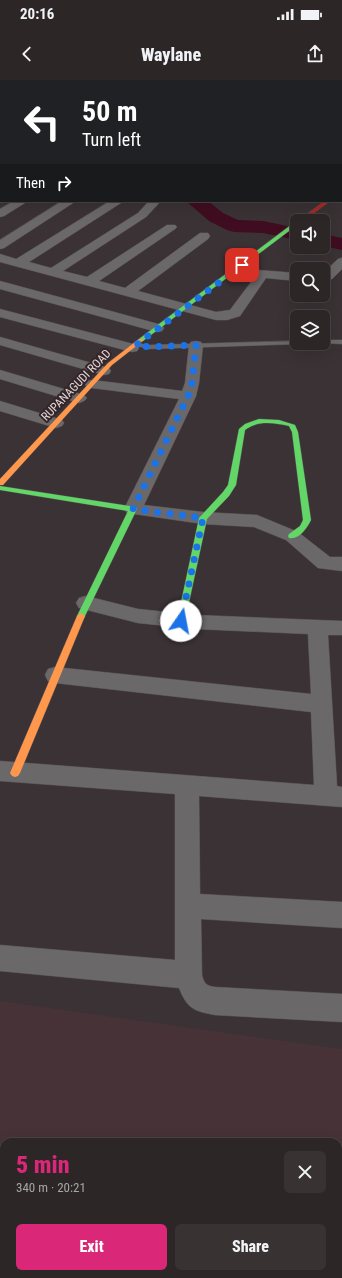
<!DOCTYPE html>
<meta charset="utf-8">
<style>
:root{--surface:#2c2627;--page:#383233;--text:#f1f3f6;--muted:#a6a5a7;--line:#484344;--accent:#db2777}
body{margin:0;font-family:"Roboto Condensed",sans-serif;background:var(--page);color:var(--text);height:100vh;display:flex;flex-direction:column;font-size:15px;white-space:nowrap}
*{box-sizing:border-box;margin:0}
p{font-size:13px;color:var(--muted)}
.icon{flex:none;width:22px;height:22px;fill:none;stroke:currentColor;stroke-width:2;stroke-linecap:round;stroke-linejoin:round}
.map{position:relative;flex:1;overflow:hidden}
.side{position:absolute;left:0px;top:1058px;width:342px;height:140px;display:flex;flex-direction:column;background:var(--surface);border-radius:12px 12px 0 0;box-shadow:0 4px 16px #0002,0 0 0 1px var(--line)}
.side>*{flex:none}
.banner{position:absolute;left:0px;top:0px;width:342px;height:122px;box-shadow:0 4px 16px #0002,0 0 0 1px var(--line);background:#202124;color:#fff;overflow:hidden}
.tools{position:absolute;left:290px;top:134px;display:grid;gap:8px}
.tools a{display:grid;place-items:center;width:40px;height:40px;border-radius:6px;background:var(--surface);box-shadow:0 4px 16px #0002,0 0 0 1px var(--line);font-size:20px}
.pin{position:absolute;display:grid;place-items:center;width:34px;height:34px;color:#fff;margin:-17px;border-radius:8px;box-shadow:0 2px 6px #0006}
.me{position:absolute;width:44px;margin:-22px;rotate:12deg;stroke-linejoin:round;filter:drop-shadow(0 0 3px #0008)}
.turn{display:flex;align-items:center;gap:14px;height:84px;padding:0 16px;font-size:18px}
.turn .icon{width:52px;height:52px;stroke-width:2.5}
.turn b{display:block;font-size:28px;line-height:34px}
.then{display:flex;align-items:center;height:38px;padding:0 16px;background:#0003;gap:8px;font-size:15px}
.round{display:grid;place-items:center;flex:none;width:42px;height:42px;border-radius:6px;background:var(--page)}
.headline{display:flex;align-items:center;justify-content:space-between;height:68px;padding:0 16px}
h1{font-size:24px;font-weight:800;line-height:30px;color:var(--accent)}
.cta{display:flex;gap:8px;margin-top:auto;padding:8px 16px}
.cta a{flex:1;height:46px;border-radius:6px;background:var(--accent);color:#fff;font-size:16px;font-weight:800;line-height:46px;text-align:center}
.cta a+a{background:var(--page);color:var(--text)}
.status{display:flex;justify-content:space-between;align-items:center;height:28px;padding:0 20px;background:var(--surface);direction:ltr}
.status svg{height:11px;fill:currentColor}
header{display:flex;justify-content:space-between;align-items:center;height:52px;padding:0 16px;background:var(--surface);font-size:18px;font-weight:800}
.map>svg:first-child{display:block}
</style>
<div class="status"><b>20:16</b><svg viewBox="0 0 49 12"><path d="M0 12V9h3v3zM5 12V6h3v6zM10 12V3h3v9zM15 12V0h3v12zM26 1h20v11H26zM47 4h2v5h-2z"/></svg></div>
<header><svg class="icon" aria-label="back" viewBox="0 0 24 24"><path d="M15 5l-7 7 7 7"/></svg>Waylane<svg class="icon" aria-label="share" viewBox="0 0 24 24"><path d="M12 15V3M7 8l5-5 5 5M5 13v7h14v-7"/></svg></header>
<div class="map">
<svg width="342" height="1198" viewBox="0 0 342 1198">
<rect width="100%" height="100%" fill="#3a3234"/>
<path fill="#463237" fill-rule="evenodd" d="M0,921L342,969V1198H0ZM4,1062H338V1194H4Z"/>
<g fill="none" stroke-linecap="round" stroke-linejoin="round">
<g fill="#400d20" fill-rule="evenodd">
<polygon points="147,0 161,0 162,1 146,1"/>
<polygon points="186,121 208,121 223,133 238,140 263,141 297,148 297,160 263,153 234,152 227,150 209,141"/>
<polygon points="323,154 342,158 342,170 323,166"/>
</g>
<defs>
<g id="lane">
<polygon points="323,260 342,260 342,264 321,263 323,263"/>
<polygon points="297,261 297,263 300,263 299,264 149,269 133,265 136,263 149,265"/>
</g>
<g id="street">
<rect x="341" y="16" width="1" height="6"/>
<polygon points="0,66 1,66 0,73"/>
<rect x="0" y="86" width="1" height="6"/>
<polygon points="14,121 28,121 4,136 0,137 0,129"/>
<polygon points="62,121 71,121 73,123 4,168 0,169 0,160"/>
<polygon points="110,121 124,121 29,182 51,188 138,133 149,121 161,121 146,137 63,191 87,197 167,145 175,145 177,147 175,149 99,201 125,208 200,153 208,153 210,156 208,159 138,211 216,232 230,230 254,198 227,195 225,192 227,189 231,188 297,193 297,201 266,198 240,236 227,240 216,240 0,182 0,174 16,179"/>
<polygon points="342,178 342,189 332,199 323,201 323,193 338,179"/>
<polygon points="0,201 162,245 164,248 162,251 157,252 0,209"/>
<polygon points="0,229 137,265 139,268 137,271 132,272 0,237"/>
<polygon points="0,257 109,288 111,291 109,294 104,295 0,265"/>
<polygon points="196,261 201,262 203,265 199,303 196,316 144,425 203,432 257,435 298,452 330,477 342,477 342,491 318,488 286,460 254,447 203,444 127,433 124,429 179,319 92,308 87,307 85,304 87,301 92,300 182,311 185,303 189,265 191,262"/>
<polygon points="0,290 84,315 87,318 84,321 79,323 0,299"/>
<polygon points="0,321 62,340 64,343 62,346 56,348 0,331"/>
<path d="M86,516L138,529L196,535L342,541V555H328L337,706L342,707V727L199,716L200,814L342,822V848L201,839L202,895C204,903 206,906 215,907L342,914V942L215,935C193,931 187,928 179,908L0,891V865L175,880V714L0,701V681L314,705L311,632L55,603L48,601L45,595L48,589L55,587L311,614L308,554L196,549L138,543L79,528L76,523L79,518Z"/>
</g>
<g id="fast">
<polygon points="295,142 297,142 297,145 143,261 139,261 139,259"/>
<path d="M259,339L279,340L295,345L298,352L311,440C307,448 299,460 289,458L288,456L289,454L300,446L303,440L292,352L289,346C274,343 258,340 245,350L236,405L229,416L207,439L185,541L181,544L178,543L177,541L199,438L223,412L228,405L239,349L245,344Z"/>
<polygon points="0,406 136,427 137,429 84,538 78,538 77,536 128,431 0,410"/>
</g>
<g id="slow">
<rect x="341" y="111" width="1" height="2"/>
<polygon points="139,259 144,260 112,285 3,405 0,405 0,399 108,283"/>
<polygon points="81,533 85,536 20,693 18,696 15,697 12,696 10,693 77,536"/>
</g>
<polygon id="jam" points="325,121 330,121 303,141 298,141"/>
</defs>
<use href="#lane" stroke="#575052" stroke-width="1"/>
<use href="#street" stroke="#575052" stroke-width="1"/>
<use href="#fast" stroke="#575052" stroke-width="1"/>
<use href="#slow" stroke="#575052" stroke-width="1"/>
<use href="#jam" stroke="#575052" stroke-width="1"/>
<use href="#lane" fill="#6b6869" fill-rule="evenodd"/>
<use href="#street" fill="#6b6869" fill-rule="evenodd"/>
<use href="#fast" fill="#63d668" fill-rule="evenodd"/>
<use href="#slow" fill="#ff974d" fill-rule="evenodd"/>
<use href="#jam" fill="#b3261e" fill-rule="evenodd"/>
</g>
<g fill="none" stroke-linecap="round" stroke-linejoin="round">
<polyline stroke="#1a73e8" stroke-width="7" stroke-dasharray="0 12.6" points="181,541 203,438 133,429 188,316 192,303 196,265 149,267 136,265 242,185"/>
</g>
<g text-anchor="middle" stroke-width="4" stroke-linejoin="round" paint-order="stroke">
<g font-size="12" fill="#e0d6d8" stroke="#342528">
<text transform="translate(76 305) rotate(-46)" y="4">RUPANAGUDI ROAD</text>
</g>
</g>
</svg>
<div class="tools">
<a><svg class="icon" aria-label="sound" viewBox="0 0 24 24"><path d="M4 9h4l5-4v14l-5-4H4zM17 9q2 3 0 6"/></svg></a>
<a><svg class="icon" aria-label="search" viewBox="0 0 24 24"><circle cx="10" cy="10" r="6"/><path d="M15 15l6 6"/></svg></a>
<a><svg class="icon" aria-label="layers" viewBox="0 0 24 24"><path d="M12 4l9 5-9 5-9-5zM3 14l9 5 9-5"/></svg></a>
</div>
<div class="pin" style="left:242px;top:185px;background:#d93025"><svg class="icon" aria-label="arrive" viewBox="0 0 24 24"><path d="M6 21V4h12l-3 4 3 4H6"/></svg></div>
<svg class="me" style="left:181px;top:541px" viewBox="-20 -20 40 40"><circle r="19" fill="#fff"/><path d="M0-13L10 11 0 6-10 11z" fill="#1a73e8"/></svg>
<div class="banner">
<div class="turn"><svg class="icon" aria-label="left" viewBox="0 0 24 24"><path d="M17 20v-9H6M10 6l-5 5 5 5"/></svg><div><b>50 m</b>Turn left</div></div>
<div class="then">Then<svg class="icon" aria-label="right" viewBox="0 0 24 24"><path d="M7 20v-9h11M14 6l5 5-5 5"/></svg></div>
</div>
<section class="side">
<div class="headline"><div><h1>5 min</h1><p>340 m · 20:21</p></div><a class="round"><svg class="icon" aria-label="close" viewBox="0 0 24 24"><path d="M6 6l12 12M18 6L6 18"/></svg></a></div>
<div class="cta"><a>Exit</a><a>Share</a></div>
</section>
</div>
